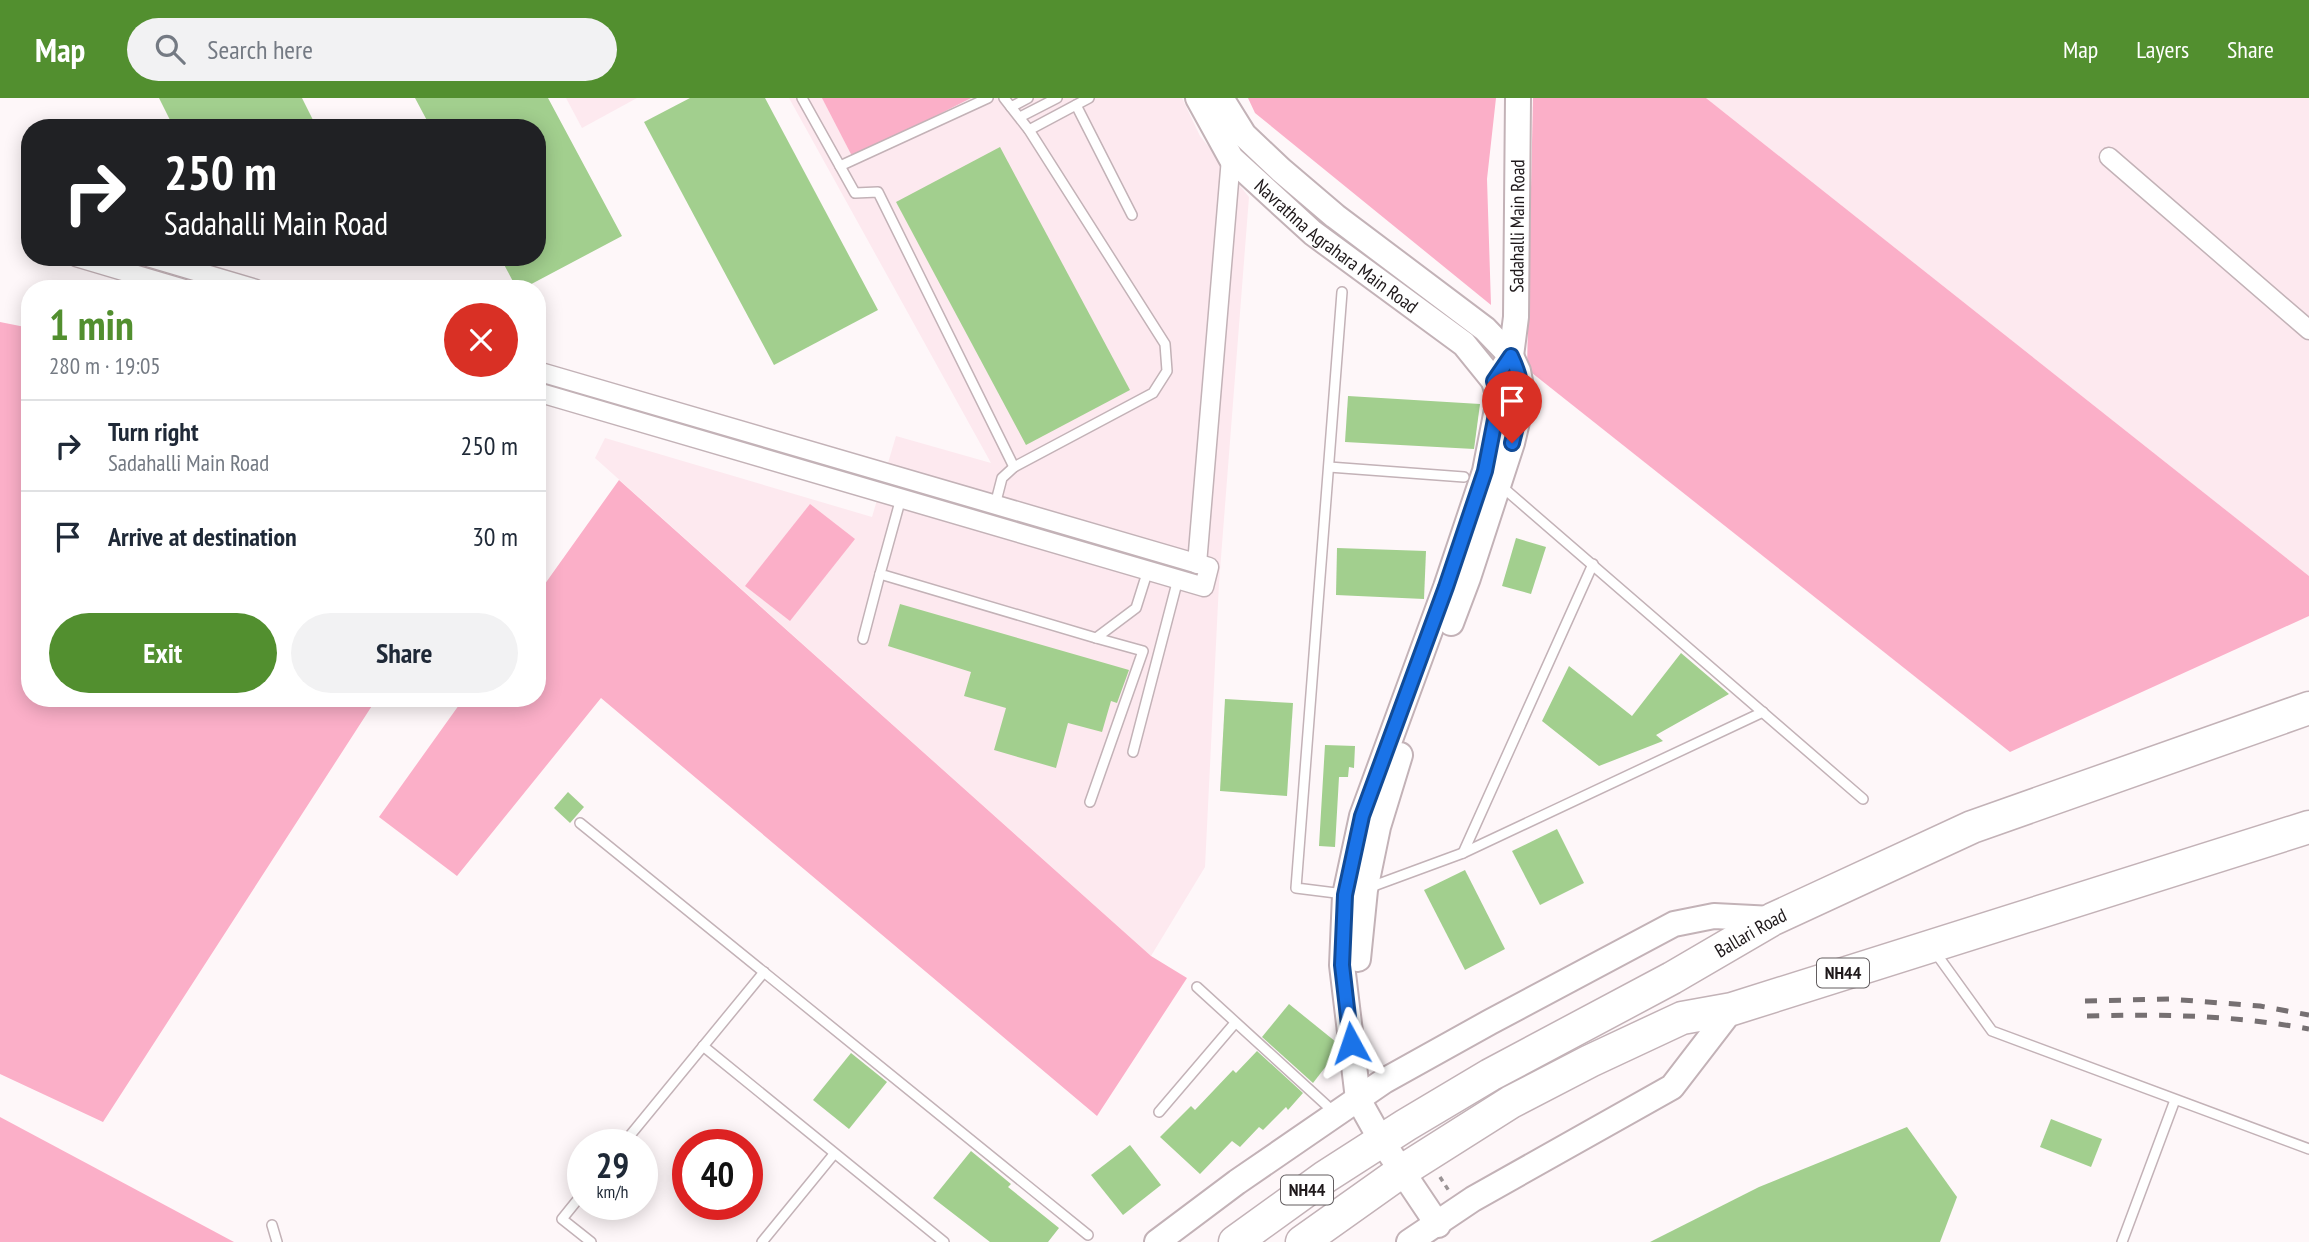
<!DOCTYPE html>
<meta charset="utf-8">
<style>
:root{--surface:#fff;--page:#f2f2f3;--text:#1f2937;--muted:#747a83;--line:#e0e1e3;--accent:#528f2f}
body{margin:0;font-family:"PT Sans Narrow",sans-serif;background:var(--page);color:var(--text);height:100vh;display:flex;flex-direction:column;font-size:26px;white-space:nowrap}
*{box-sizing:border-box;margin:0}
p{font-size:23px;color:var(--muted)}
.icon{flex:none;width:38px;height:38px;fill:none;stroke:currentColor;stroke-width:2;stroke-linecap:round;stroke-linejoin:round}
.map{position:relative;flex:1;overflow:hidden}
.sheet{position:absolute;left:21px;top:182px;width:525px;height:427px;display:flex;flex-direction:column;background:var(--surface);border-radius:28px;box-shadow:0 4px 18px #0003}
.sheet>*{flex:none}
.hud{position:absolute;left:21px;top:21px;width:525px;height:147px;border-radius:28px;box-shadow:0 4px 18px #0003;background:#202124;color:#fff;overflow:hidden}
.speed{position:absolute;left:567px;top:1031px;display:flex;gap:14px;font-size:35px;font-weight:700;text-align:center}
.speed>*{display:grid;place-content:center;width:91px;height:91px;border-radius:50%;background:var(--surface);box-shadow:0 4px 18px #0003;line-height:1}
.speed small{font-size:18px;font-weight:400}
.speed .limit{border:10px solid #d22;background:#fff;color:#111}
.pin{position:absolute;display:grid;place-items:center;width:60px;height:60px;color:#fff;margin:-72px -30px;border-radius:50% 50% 50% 0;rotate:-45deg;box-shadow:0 0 7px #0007}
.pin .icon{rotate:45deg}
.me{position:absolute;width:77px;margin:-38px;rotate:355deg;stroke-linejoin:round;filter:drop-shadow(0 0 5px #0008)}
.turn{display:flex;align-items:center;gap:24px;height:147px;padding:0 28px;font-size:32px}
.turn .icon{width:91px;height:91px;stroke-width:2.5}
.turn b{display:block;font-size:49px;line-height:60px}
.round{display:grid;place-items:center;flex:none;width:74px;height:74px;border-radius:37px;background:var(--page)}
.head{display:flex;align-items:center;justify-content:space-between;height:119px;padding:0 28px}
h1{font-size:42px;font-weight:700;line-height:52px;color:var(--accent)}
.action{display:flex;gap:14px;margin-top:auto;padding:14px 28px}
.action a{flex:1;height:80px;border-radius:42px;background:var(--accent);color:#fff;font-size:28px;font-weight:700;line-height:80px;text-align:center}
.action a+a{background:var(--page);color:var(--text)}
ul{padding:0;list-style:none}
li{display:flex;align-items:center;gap:21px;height:91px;padding:0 28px;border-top:2px solid var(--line)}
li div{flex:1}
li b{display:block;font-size:26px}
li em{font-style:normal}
header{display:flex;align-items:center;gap:42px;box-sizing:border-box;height:98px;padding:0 35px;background:var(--accent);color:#fff}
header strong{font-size:33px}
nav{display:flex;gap:38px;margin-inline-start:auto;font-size:24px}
.search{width:490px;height:63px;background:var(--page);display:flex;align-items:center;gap:18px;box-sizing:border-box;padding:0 24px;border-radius:38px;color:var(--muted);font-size:26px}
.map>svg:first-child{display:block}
</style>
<header>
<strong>Map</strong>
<div class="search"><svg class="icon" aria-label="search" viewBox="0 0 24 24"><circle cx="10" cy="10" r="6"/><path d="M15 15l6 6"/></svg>Search here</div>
<nav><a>Map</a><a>Layers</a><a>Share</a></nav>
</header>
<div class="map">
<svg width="2309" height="1144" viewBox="0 0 2309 1144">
<rect width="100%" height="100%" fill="#fef7f9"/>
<g fill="#fde9ef">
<polygon points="566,0 637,0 582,30"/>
<polygon points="789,0 1182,0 1200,38 1249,99 1219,485 1205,769 1151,858 595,360 605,340 872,419 896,338 991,365"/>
<polygon points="1706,0 2309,0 2309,478"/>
</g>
<g fill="#fbafc8">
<polygon points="822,0 971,0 853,60"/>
<polygon points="1248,0 1496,0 1487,81 1491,207 1255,15"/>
<polygon points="1533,0 1706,0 2309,478 2309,518 2010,654 1527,271"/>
<polygon points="0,224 30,230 30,600 377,600 103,1024 0,976"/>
<polygon points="619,382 1151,858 1187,880 1097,1018 601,600 457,778 379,719 464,600 537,600 537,497"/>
<polygon points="810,406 855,441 790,523 745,488"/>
<polygon points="0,1019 234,1144 0,1144"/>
</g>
<g fill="#a2cf8e">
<polygon points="159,0 302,0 317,30 174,30"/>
<polygon points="415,0 548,0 622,138 522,191 517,191 500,159 537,159 537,30 431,30"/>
<polygon points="690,0 765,0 878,212 774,267 644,24"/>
<polygon points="1000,49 1130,292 1026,347 896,104"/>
<polygon points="1348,298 1480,306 1474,351 1345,344"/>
<polygon points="1516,440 1546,449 1531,496 1502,488"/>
<polygon points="1337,450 1426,453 1424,501 1336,497"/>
<polygon points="900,506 1129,572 1117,605 1111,603 1102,634 1068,625 1056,670 994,652 1006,610 964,598 971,574 888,548"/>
<polygon points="1681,555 1729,596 1656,637 1663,643 1599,668 1542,623 1569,568 1632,618"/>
<polygon points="1225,601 1293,605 1287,698 1220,693"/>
<polygon points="1325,647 1355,648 1354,670 1349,669 1348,679 1339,679 1335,749 1319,748"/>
<polygon points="568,694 584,709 570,725 554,710"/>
<polygon points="1557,731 1584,785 1540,807 1512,753"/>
<polygon points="1465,772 1505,851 1465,872 1424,792"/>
<polygon points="1289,906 1336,944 1337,954 1313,985 1262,939"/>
<polygon points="1257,953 1303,995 1288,1012 1286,1009 1263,1032 1259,1029 1240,1049 1232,1043 1200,1076 1160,1039 1191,1008 1195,1012 1233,972 1236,975"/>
<polygon points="851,955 887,984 849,1031 813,1002"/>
<polygon points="2051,1021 2102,1041 2091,1069 2040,1049"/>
<polygon points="1907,1029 1957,1099 1940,1144 1650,1144 1759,1089"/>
<polygon points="1130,1047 1161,1087 1123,1117 1091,1077"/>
<polygon points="971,1053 1011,1086 1008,1089 1059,1130 1048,1144 990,1144 933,1100"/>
</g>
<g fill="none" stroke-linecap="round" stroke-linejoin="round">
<defs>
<g id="lane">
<polyline points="802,0 855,95 878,94 1014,369"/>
<polyline points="1004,0 1011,9 1028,0"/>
<polyline points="1076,7 1132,117"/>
<polyline points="1020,19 1057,0"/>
<polyline points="1029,32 1089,0"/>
<polyline points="840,68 988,0"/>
<polyline points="1342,194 1296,790 1344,796"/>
<polyline points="1329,369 1464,379"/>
<polyline points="1500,387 1863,701"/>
<polyline points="901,400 880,476 1096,540 1136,510 1148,472"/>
<polyline points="995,407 1002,380 1014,369 1153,295 1167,273 1165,246 1029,32 1011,9"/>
<polyline points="863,541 880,476"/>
<polyline points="1133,654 1178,481"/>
<polyline points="1090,704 1143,553 1096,540"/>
<polyline points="580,725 1088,1137"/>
<polyline points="1463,755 1593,466"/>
<polyline points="1368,790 1463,755 1763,614"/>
<polyline points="1935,854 1992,933 2309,1051"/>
<polyline points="1197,889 1335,1015"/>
<polyline points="703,948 944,1144"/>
<polyline points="1159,1014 1235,925"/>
<polyline points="623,1046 764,874"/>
<polyline points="583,1095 562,1121 591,1144"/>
<polyline points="272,1127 277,1144"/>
<polyline points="762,1144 834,1056"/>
<polyline points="2122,1144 2175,1002"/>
</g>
<g id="street">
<polyline points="2109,59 2309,232"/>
<polyline points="76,159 184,191"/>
<polyline points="148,159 256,191"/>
<polyline points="537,273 1209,469 1204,489 537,294"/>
<polyline points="1197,466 1231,60"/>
</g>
<g id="secondary">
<path id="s1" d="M1198,0L1231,60L1313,135L1464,246L1494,283"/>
<polyline points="1221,0 1244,37 1281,72 1335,118 1485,231 1511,258 1518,273 1523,298 1512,345 1468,480 1451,525"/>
<polyline points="1358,861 1365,792 1378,729 1400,657"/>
<path id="s2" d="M1438,1127L1381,1042L1358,1001L1342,867L1345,797L1362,718L1446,489L1485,373L1499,301L1494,283L1511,258L1516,219L1518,0"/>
<polyline points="1157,1144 1237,1084 1384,983 1490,924 1674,826 1714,818 1773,821"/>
<polyline points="1409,1144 1473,1101 1672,989 1732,911"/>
</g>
<g id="highway">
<path id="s3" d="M1235,1144L1325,1079L1406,1027L1490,977L1672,880L1773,821L1972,729L2309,610"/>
<polyline points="1302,1144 1402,1073 1511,1004 1590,963 1682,920 1732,911 2309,729"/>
</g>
</defs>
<use href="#lane" stroke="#c3b2b7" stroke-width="12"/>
<use href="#street" stroke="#c3b2b7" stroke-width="21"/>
<use href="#secondary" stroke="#c3b2b7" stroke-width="28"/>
<use href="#highway" stroke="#c3b2b7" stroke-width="35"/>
<polyline stroke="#9a9395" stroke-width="3.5" stroke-dasharray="5 5" stroke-linecap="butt" points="1440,1079 1449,1093"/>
<use href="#lane" stroke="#fff" stroke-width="9"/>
<use href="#street" stroke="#fff" stroke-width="18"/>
<use href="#secondary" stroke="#fff" stroke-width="24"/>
<use href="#highway" stroke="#fff" stroke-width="32"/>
<g stroke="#767072" stroke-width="5" stroke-dasharray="12 12" stroke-linecap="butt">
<polyline points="2085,903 2169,901 2260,908 2309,917"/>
<path d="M2087,918C2164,916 2233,917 2309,931"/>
</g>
</g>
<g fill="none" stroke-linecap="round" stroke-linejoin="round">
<defs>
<path id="route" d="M1351,945L1342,867L1345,797L1362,718L1446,489L1485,373L1499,301L1494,283L1511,258C1528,294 1521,308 1512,345"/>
</defs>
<use href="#route" stroke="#114b97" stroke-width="18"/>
<use href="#route" stroke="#1a73e8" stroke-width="12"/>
</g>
<g text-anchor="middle" stroke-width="5" stroke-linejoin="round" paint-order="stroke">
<g fill="#fff" stroke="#625d5f" stroke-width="2">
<rect x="1817" y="860.5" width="52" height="29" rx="5"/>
<rect x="1281" y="1077.5" width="52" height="29" rx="5"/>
</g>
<g font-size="18" font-weight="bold" fill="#1e181a">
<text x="1843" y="881">NH44</text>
<text x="1307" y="1098">NH44</text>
</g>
<g font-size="19" fill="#1e181a" stroke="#fff">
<text dy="7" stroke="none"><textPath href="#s2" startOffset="1054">Sadahalli Main Road</textPath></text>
<text dy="7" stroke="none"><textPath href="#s1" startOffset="206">Navrathna Agrahara Main Road</textPath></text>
<text dy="7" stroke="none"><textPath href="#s3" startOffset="602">Ballari Road</textPath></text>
</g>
</g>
</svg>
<div class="speed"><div>29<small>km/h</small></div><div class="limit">40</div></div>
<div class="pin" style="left:1512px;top:345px;background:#d93025"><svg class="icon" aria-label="arrive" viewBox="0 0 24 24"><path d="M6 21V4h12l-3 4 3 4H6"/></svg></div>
<svg class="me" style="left:1351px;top:945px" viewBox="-20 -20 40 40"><path d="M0-17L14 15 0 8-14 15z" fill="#1a73e8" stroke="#fff" stroke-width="4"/></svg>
<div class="hud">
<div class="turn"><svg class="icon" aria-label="right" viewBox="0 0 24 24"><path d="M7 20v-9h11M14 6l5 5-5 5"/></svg><div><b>250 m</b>Sadahalli Main Road</div></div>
</div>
<section class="sheet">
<div class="head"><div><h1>1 min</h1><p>280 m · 19:05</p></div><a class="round" style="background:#d93025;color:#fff"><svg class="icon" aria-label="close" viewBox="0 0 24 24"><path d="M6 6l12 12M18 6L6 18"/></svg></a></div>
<ul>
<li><svg class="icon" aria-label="right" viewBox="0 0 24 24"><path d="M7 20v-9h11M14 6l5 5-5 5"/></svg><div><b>Turn right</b><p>Sadahalli Main Road</p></div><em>250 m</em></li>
<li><svg class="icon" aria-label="arrive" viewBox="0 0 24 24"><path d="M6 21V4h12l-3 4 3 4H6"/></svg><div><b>Arrive at destination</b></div><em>30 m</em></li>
</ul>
<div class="action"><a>Exit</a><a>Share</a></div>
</section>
</div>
